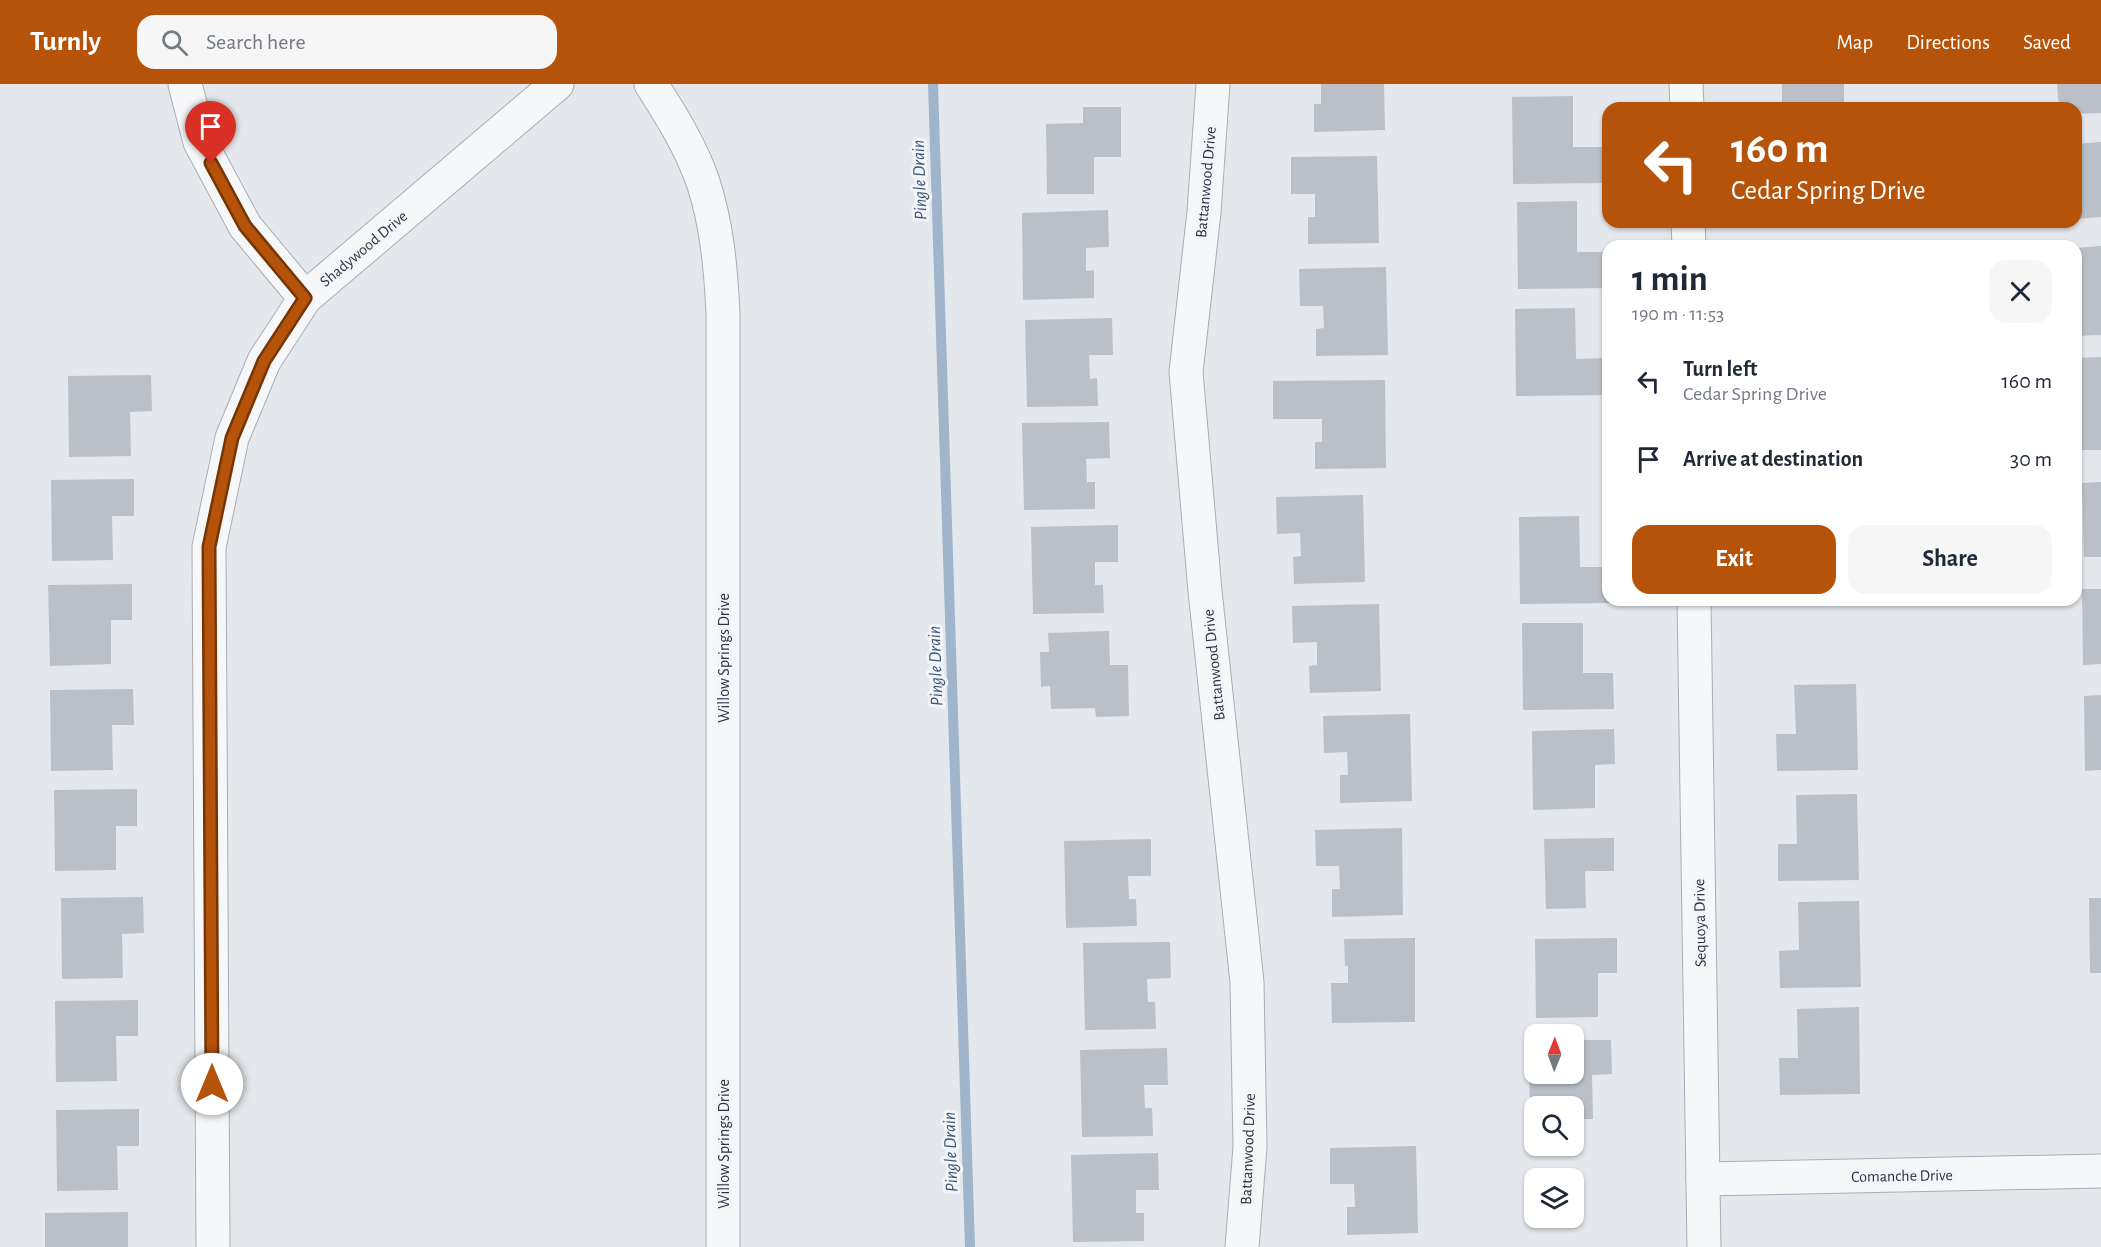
<!DOCTYPE html>
<meta charset="utf-8">
<style>
:root{--surface:#fff;--page:#f6f6f7;--text:#1f2937;--muted:#747a83;--accent:#b45309}
body{margin:0;font-family:"Alegreya Sans",sans-serif;background:var(--page);color:var(--text);height:100vh;display:flex;flex-direction:column;font-size:22px;white-space:nowrap}
*{box-sizing:border-box;margin:0}
p{font-size:20px;color:var(--muted)}
.icon{flex:none;width:33px;height:33px;fill:none;stroke:currentColor;stroke-width:2;stroke-linecap:round;stroke-linejoin:round}
.map{position:relative;flex:1;overflow:hidden}
.sheet{position:absolute;left:1602px;top:156px;width:480px;height:366px;display:flex;flex-direction:column;background:var(--surface);border-radius:18px;box-shadow:0 2px 4px #0004}
.sheet>*{flex:none}
.guide{position:absolute;left:1602px;top:18px;width:480px;height:126px;border-radius:18px;box-shadow:0 2px 4px #0004;background:#b45309;color:#fff;overflow:hidden}
.needle{width:39px;rotate:1deg}
.controls{position:absolute;left:1524px;top:940px;display:grid;gap:12px}
.controls a{display:grid;place-items:center;width:60px;height:60px;border-radius:12px;background:var(--surface);box-shadow:0 2px 4px #0004;font-size:30px}
.pin{position:absolute;display:grid;place-items:center;width:51px;height:51px;color:#fff;margin:-62px -26px;border-radius:50% 50% 50% 0;rotate:-45deg;box-shadow:0 0 6px #0007}
.pin .icon{rotate:45deg}
.me{position:absolute;width:66px;margin:-33px;rotate:0deg;stroke-linejoin:round;filter:drop-shadow(0 0 4px #0008)}
.turn{display:flex;align-items:center;gap:21px;height:126px;padding:0 30px;font-size:27px}
.turn .icon{width:78px;height:78px;stroke-width:2.5}
.turn b{display:block;font-size:42px;line-height:51px}
.round{display:grid;place-items:center;flex:none;width:63px;height:63px;border-radius:18px;background:var(--page)}
.summary{display:flex;align-items:center;justify-content:space-between;height:102px;padding:0 30px}
h1{font-size:36px;font-weight:600;line-height:45px}
.action{display:flex;gap:12px;margin-top:auto;padding:12px 30px}
.action a{flex:1;height:69px;border-radius:18px;background:var(--accent);color:#fff;font-size:24px;font-weight:600;line-height:69px;text-align:center}
.action a+a{background:var(--page);color:var(--text)}
ul{padding:0;list-style:none}
li{display:flex;align-items:center;gap:18px;height:78px;padding:0 30px}
li div{flex:1}
li b{display:block;font-size:22px}
li em{font-style:normal}
header{display:flex;align-items:center;gap:36px;box-sizing:border-box;height:84px;padding:0 30px;background:var(--accent);color:#fff}
header strong{font-size:28px}
nav{display:flex;gap:33px;margin-inline-start:auto;font-size:21px}
.search{width:420px;height:54px;background:var(--page);display:flex;align-items:center;gap:15px;box-sizing:border-box;padding:0 21px;border-radius:18px;color:var(--muted);font-size:22px}
.map>svg:first-child{display:block}
</style>
<header>
<strong>Turnly</strong>
<div class="search"><svg class="icon" aria-label="search" viewBox="0 0 24 24"><circle cx="10" cy="10" r="6"/><path d="M15 15l6 6"/></svg>Search here</div>
<nav><a>Map</a><a>Directions</a><a>Saved</a></nav>
</header>
<div class="map">
<svg width="2101" height="1163" viewBox="0 0 2101 1163">
<rect width="100%" height="100%" fill="#e4e7eb"/>
<g fill="none" stroke-linecap="round" stroke-linejoin="round">
<polyline stroke="#a0b5c9" stroke-width="10" points="933,0 970,1163"/>
</g>
<g fill="#bbc0c8">
<polygon points="1321,0 1384,0 1385,46 1314,48 1314,20 1321,20"/>
<polygon points="1782,0 1844,0 1844,24 1763,24 1763,20 1782,19"/>
<polygon points="2057,0 2101,0 2101,29 2076,30 2076,24 2059,24"/>
<polygon points="1573,12 1573,63 1604,63 1604,99 1513,100 1512,13"/>
<polygon points="1083,23 1121,23 1121,73 1094,73 1094,110 1047,110 1046,40 1083,39"/>
<polygon points="2101,58 2101,133 2076,135 2076,60"/>
<polygon points="1377,72 1379,159 1308,160 1308,133 1315,133 1315,110 1291,110 1291,73"/>
<polygon points="1577,117 1577,168 1608,168 1608,204 1518,205 1517,118"/>
<polygon points="1108,126 1109,163 1086,164 1086,187 1094,186 1094,214 1023,216 1022,129"/>
<polygon points="2101,162 2101,251 2076,252 2076,164"/>
<polygon points="1386,183 1388,271 1316,272 1316,245 1324,244 1323,222 1300,222 1299,185"/>
<polygon points="1575,224 1576,275 1606,274 1607,311 1516,312 1515,225"/>
<polygon points="1112,234 1113,271 1089,271 1090,295 1097,294 1098,322 1027,323 1025,236"/>
<polygon points="2101,273 2101,366 2076,366 2076,274"/>
<polygon points="151,291 152,327 130,328 131,372 69,373 68,292"/>
<polygon points="1385,296 1386,384 1315,385 1315,358 1322,358 1322,335 1273,335 1273,297"/>
<polygon points="1109,338 1110,374 1086,375 1087,398 1095,398 1095,425 1024,426 1022,339"/>
<polygon points="134,395 134,432 112,432 113,476 52,477 51,396"/>
<polygon points="2101,398 2101,473 2084,473 2082,399"/>
<polygon points="1363,411 1365,498 1294,500 1293,473 1301,472 1300,449 1277,450 1276,413"/>
<polygon points="1579,432 1580,483 1608,483 1608,516 1611,516 1611,519 1520,520 1519,433"/>
<polygon points="1118,441 1118,478 1095,478 1095,501 1103,501 1104,529 1033,530 1031,443"/>
<polygon points="132,500 132,536 111,536 111,580 50,582 48,501"/>
<polygon points="2082,505 2101,505 2101,580 2083,581"/>
<polygon points="1379,520 1381,607 1310,609 1309,582 1317,581 1317,558 1293,559 1292,522"/>
<polygon points="1522,539 1583,539 1583,589 1613,589 1614,625 1523,626"/>
<polygon points="1109,547 1110,581 1128,581 1129,632 1096,633 1095,624 1051,625 1050,602 1041,603 1040,568 1049,568 1048,549"/>
<polygon points="1856,600 1858,686 1777,687 1776,650 1796,650 1794,601"/>
<polygon points="133,605 134,641 112,641 113,686 51,687 50,606"/>
<polygon points="2101,611 2101,686 2085,687 2084,612"/>
<polygon points="1410,630 1412,717 1340,719 1340,691 1348,691 1347,668 1324,669 1323,632"/>
<polygon points="1614,645 1615,680 1595,681 1595,724 1533,726 1532,647"/>
<polygon points="137,705 137,742 116,742 116,786 55,787 54,706"/>
<polygon points="1857,710 1859,796 1778,797 1778,760 1797,760 1796,711"/>
<polygon points="1402,744 1403,831 1332,833 1332,805 1340,805 1339,782 1316,782 1315,746"/>
<polygon points="1614,754 1614,787 1585,787 1586,824 1546,825 1544,755"/>
<polygon points="1151,755 1151,792 1128,792 1129,815 1136,815 1137,842 1066,844 1064,757"/>
<polygon points="143,813 144,849 122,850 123,894 62,895 61,814"/>
<polygon points="2089,814 2101,814 2101,889 2090,889"/>
<polygon points="1859,817 1861,903 1780,904 1779,867 1799,866 1798,818"/>
<polygon points="1415,854 1415,938 1332,939 1331,899 1348,899 1348,882 1345,882 1344,855"/>
<polygon points="1617,854 1617,889 1598,889 1598,933 1536,934 1535,855"/>
<polygon points="1170,858 1171,894 1147,895 1148,918 1155,918 1156,945 1085,946 1083,859"/>
<polygon points="138,916 138,952 116,952 117,997 56,998 55,917"/>
<polygon points="1859,923 1860,1010 1780,1011 1779,974 1798,974 1797,925"/>
<polygon points="1574,956 1611,956 1612,990 1592,991 1593,1035 1574,1035 1574,1023 1534,1023 1534,1036 1530,1036 1529,957 1534,957 1534,990 1574,990"/>
<polygon points="1167,964 1168,1001 1144,1001 1145,1024 1152,1024 1153,1052 1082,1053 1080,966"/>
<polygon points="139,1025 139,1062 117,1062 118,1106 57,1107 56,1026"/>
<polygon points="1416,1062 1418,1149 1347,1151 1347,1123 1355,1123 1354,1100 1330,1100 1330,1064"/>
<polygon points="1158,1069 1159,1106 1136,1106 1136,1129 1144,1129 1144,1157 1073,1158 1071,1071"/>
<polygon points="128,1128 128,1163 45,1163 45,1129"/>
</g>
<g fill="none" stroke-linecap="round" stroke-linejoin="round">
<defs>
<g id="minor">
<polyline points="185,0 200,58 245,142 305,214"/>
<path d="M651,0C671,31 691,63 703,98C717,140 721,186 723,230V1163"/>
<polyline points="1213,0 1204,128 1186,288 1205,507 1247,898 1250,1063 1242,1163"/>
<polyline points="1686,0 1687,24"/>
<polyline points="1688,138 1689,162"/>
<polyline points="1694,516 1704,1163"/>
<polyline points="1703,1095 2101,1087"/>
<polyline points="213,1163 209,463 232,354 264,277 305,214 557,0"/>
</g>
</defs>
<use href="#minor" stroke="#a9aeb5" stroke-width="35"/>
<use href="#minor" stroke="#f6f7f9" stroke-width="33"/>
</g>
<g fill="none" stroke-linecap="round" stroke-linejoin="round">
<defs>
<polyline id="route" points="211,79 245,142 305,214 264,277 232,354 209,463 212,1000"/>
</defs>
<use href="#route" stroke="#753606" stroke-width="15"/>
<use href="#route" stroke="#b45309" stroke-width="10"/>
</g>
<g text-anchor="middle" stroke-width="6" stroke-linejoin="round" paint-order="stroke">
<g font-size="16" fill="#2c3443" stroke="#f3f5f8">
<text transform="translate(1205 98) rotate(-85)" y="6">Battanwood Drive</text>
<text transform="translate(363 164) rotate(-40)" y="6">Shadywood Drive</text>
<text transform="translate(723 574) rotate(-90)" y="6">Willow Springs Drive</text>
<text transform="translate(1213 581) rotate(-96)" y="6">Battanwood Drive</text>
<text transform="translate(1699 839) rotate(-91)" y="6">Sequoya Drive</text>
<text transform="translate(723 1060) rotate(-90)" y="6">Willow Springs Drive</text>
<text transform="translate(1247 1065) rotate(-88)" y="6">Battanwood Drive</text>
<text transform="translate(1902 1091) rotate(-1)" y="6">Comanche Drive</text>
</g>
<g font-size="18" font-style="italic" fill="#375475" stroke="#f3f5f8">
<text transform="translate(919 96) rotate(-92)" y="6">Pingle Drain</text>
<text transform="translate(935 582) rotate(-92)" y="6">Pingle Drain</text>
<text transform="translate(950 1068) rotate(-92)" y="6">Pingle Drain</text>
</g>
</g>
</svg>
<div class="controls">
<a><svg class="needle" viewBox="-14 -14 28 28"><path d="M0-13l5 13h-10z" fill="#e53935"/><path d="M0 13l5-13h-10z" fill="#747a83"/></svg></a>
<a><svg class="icon" aria-label="search" viewBox="0 0 24 24"><circle cx="10" cy="10" r="6"/><path d="M15 15l6 6"/></svg></a>
<a><svg class="icon" aria-label="layers" viewBox="0 0 24 24"><path d="M12 4l9 5-9 5-9-5zM3 14l9 5 9-5"/></svg></a>
</div>
<div class="pin" style="left:211px;top:79px;background:#d93025"><svg class="icon" aria-label="arrive" viewBox="0 0 24 24"><path d="M6 21V4h12l-3 4 3 4H6"/></svg></div>
<svg class="me" style="left:212px;top:1000px" viewBox="-20 -20 40 40"><circle r="19" fill="#fff"/><path d="M0-13L10 11 0 6-10 11z" fill="#b45309"/></svg>
<div class="guide">
<div class="turn"><svg class="icon" aria-label="left" viewBox="0 0 24 24"><path d="M17 20v-9H6M10 6l-5 5 5 5"/></svg><div><b>160 m</b>Cedar Spring Drive</div></div>
</div>
<section class="sheet">
<div class="summary"><div><h1>1 min</h1><p>190 m · 11:53</p></div><a class="round"><svg class="icon" aria-label="close" viewBox="0 0 24 24"><path d="M6 6l12 12M18 6L6 18"/></svg></a></div>
<ul>
<li><svg class="icon" aria-label="left" viewBox="0 0 24 24"><path d="M17 20v-9H6M10 6l-5 5 5 5"/></svg><div><b>Turn left</b><p>Cedar Spring Drive</p></div><em>160 m</em></li>
<li><svg class="icon" aria-label="arrive" viewBox="0 0 24 24"><path d="M6 21V4h12l-3 4 3 4H6"/></svg><div><b>Arrive at destination</b></div><em>30 m</em></li>
</ul>
<div class="action"><a>Exit</a><a>Share</a></div>
</section>
</div>
